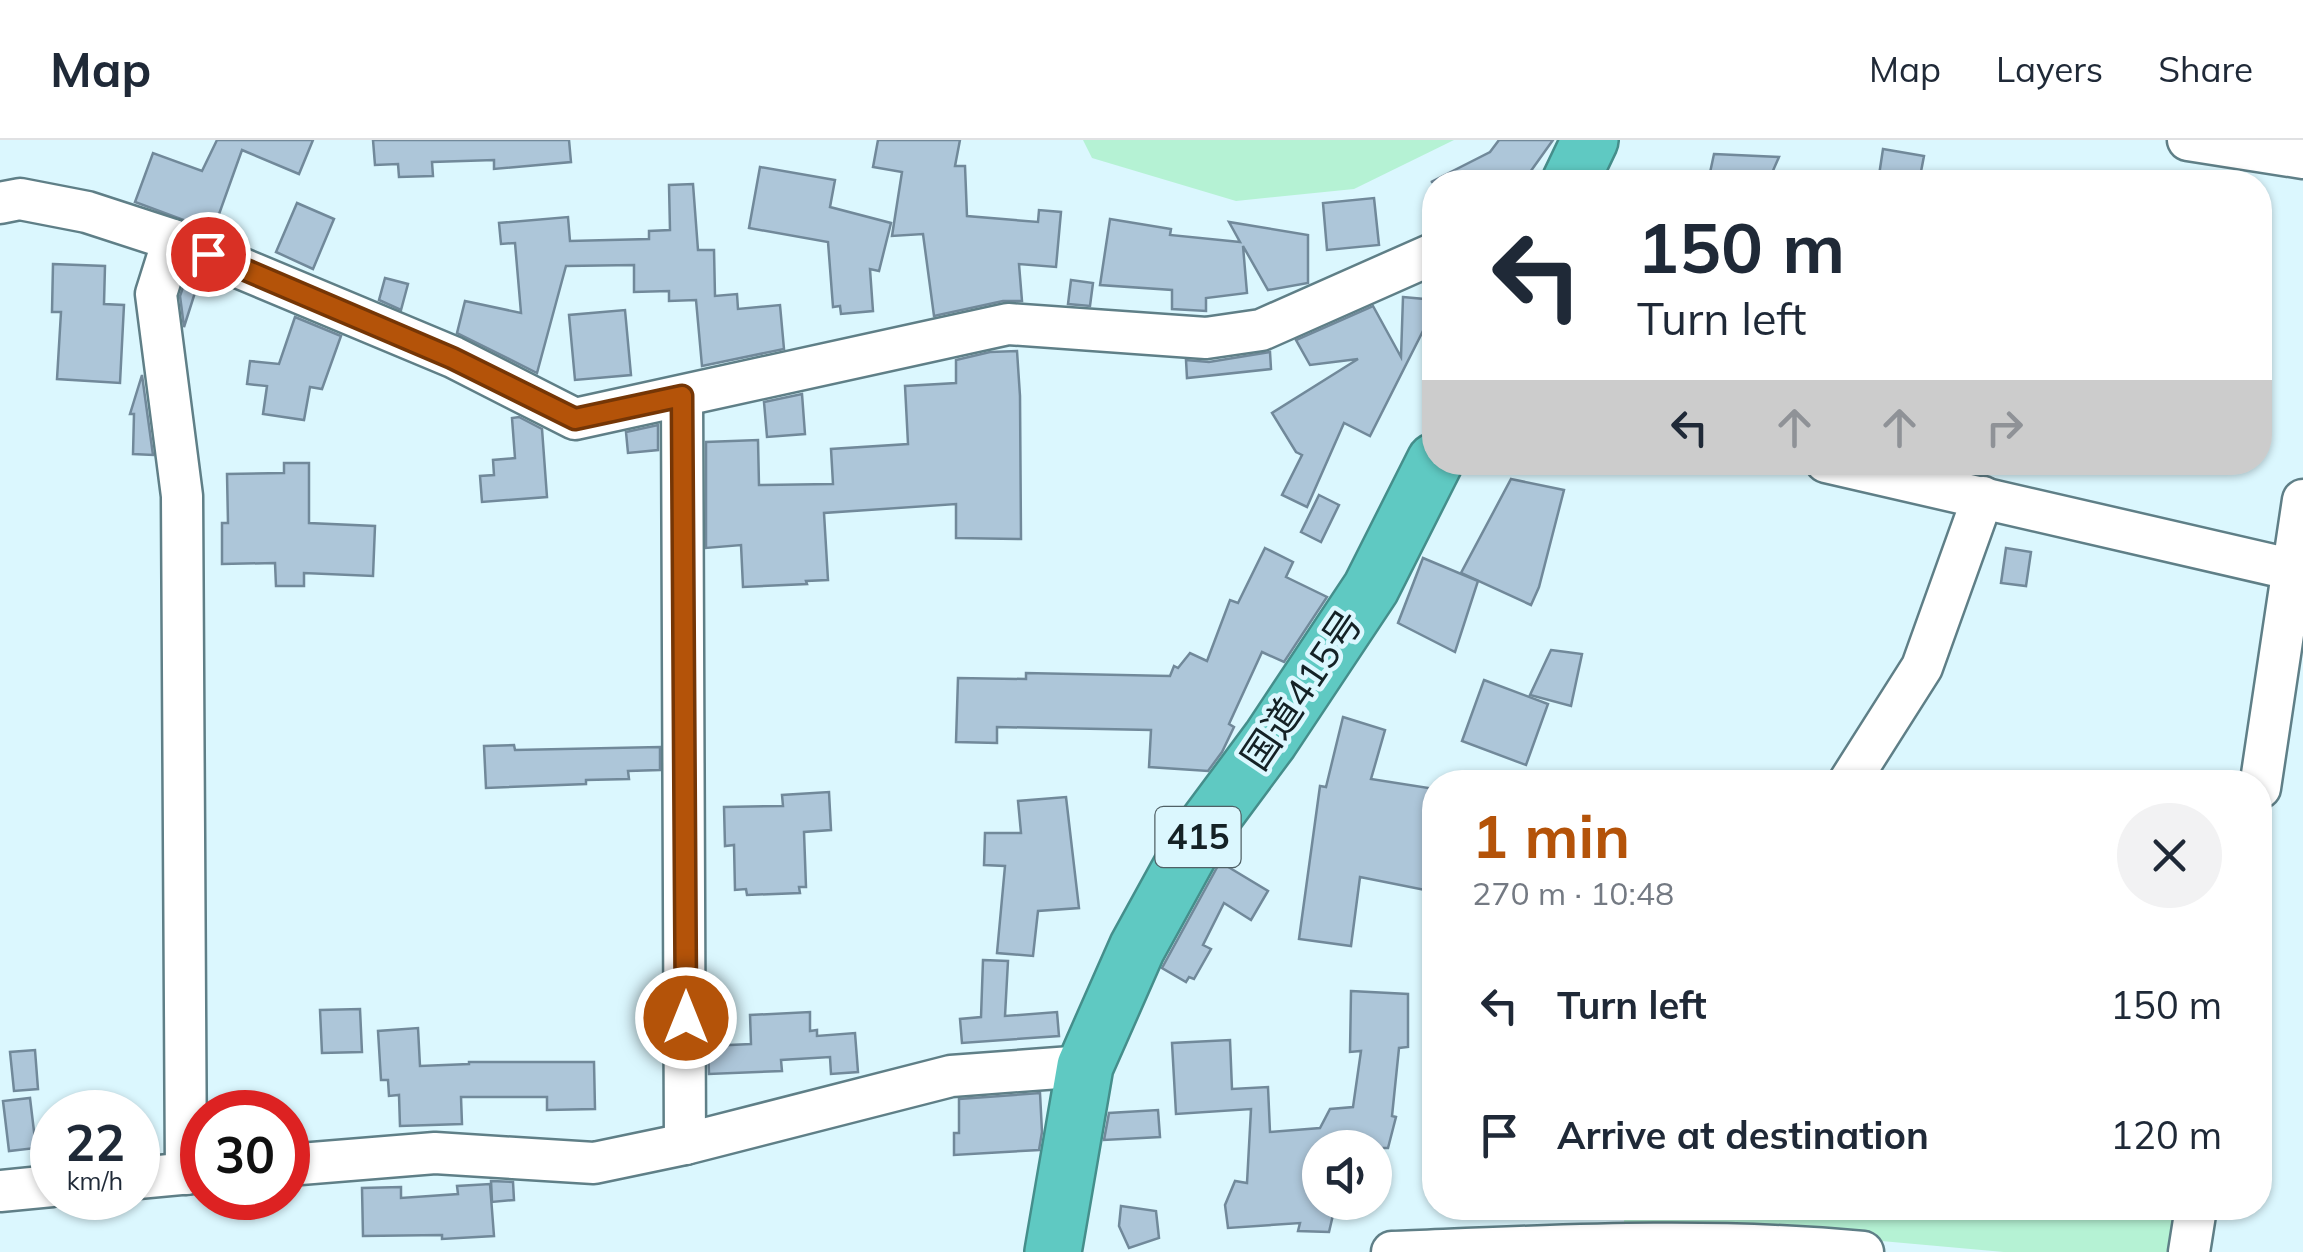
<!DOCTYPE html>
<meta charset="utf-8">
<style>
:root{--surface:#fff;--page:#f2f2f3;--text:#1f2937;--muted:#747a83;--line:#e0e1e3;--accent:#b45309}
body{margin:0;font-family:Mulish,"Noto Sans JP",sans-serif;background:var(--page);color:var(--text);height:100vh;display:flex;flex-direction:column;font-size:38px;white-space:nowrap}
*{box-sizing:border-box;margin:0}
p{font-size:32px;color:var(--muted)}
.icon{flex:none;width:55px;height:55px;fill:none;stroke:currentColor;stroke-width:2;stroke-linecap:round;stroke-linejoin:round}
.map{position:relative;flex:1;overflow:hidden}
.panel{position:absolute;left:1422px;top:630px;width:850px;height:450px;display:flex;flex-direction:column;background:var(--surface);border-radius:40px;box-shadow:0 2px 8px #0004}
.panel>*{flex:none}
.banner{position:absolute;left:1422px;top:30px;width:850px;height:305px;border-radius:40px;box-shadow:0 2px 8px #0004;background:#fff;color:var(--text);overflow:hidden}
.controls{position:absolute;left:1302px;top:990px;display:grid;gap:20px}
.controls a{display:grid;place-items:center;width:90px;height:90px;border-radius:50%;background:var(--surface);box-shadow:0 2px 8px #0004;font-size:50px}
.speed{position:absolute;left:30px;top:950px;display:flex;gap:20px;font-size:50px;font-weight:700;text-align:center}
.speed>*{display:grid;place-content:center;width:130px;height:130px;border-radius:50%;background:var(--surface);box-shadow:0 2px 8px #0004;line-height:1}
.speed small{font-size:25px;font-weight:400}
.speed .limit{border:15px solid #d22;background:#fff;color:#111}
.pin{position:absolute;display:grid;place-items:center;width:85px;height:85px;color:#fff;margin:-42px;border:5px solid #fff;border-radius:50%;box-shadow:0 2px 10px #0007}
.me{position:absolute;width:110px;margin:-55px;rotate:0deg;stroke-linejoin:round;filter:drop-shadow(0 0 8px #0008)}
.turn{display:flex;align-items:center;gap:35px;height:210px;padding:0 50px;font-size:45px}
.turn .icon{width:130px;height:130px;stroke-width:2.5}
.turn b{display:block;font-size:70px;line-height:85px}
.lanes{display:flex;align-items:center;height:95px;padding:0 50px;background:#0003;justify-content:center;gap:50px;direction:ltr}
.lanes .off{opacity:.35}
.round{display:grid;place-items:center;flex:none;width:105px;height:105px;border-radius:52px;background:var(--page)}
.head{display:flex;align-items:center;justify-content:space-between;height:170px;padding:0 50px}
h1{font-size:60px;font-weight:700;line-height:75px;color:var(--accent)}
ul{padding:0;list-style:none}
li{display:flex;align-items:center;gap:30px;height:130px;padding:0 50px}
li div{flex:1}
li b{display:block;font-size:38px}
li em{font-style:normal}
header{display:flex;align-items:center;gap:60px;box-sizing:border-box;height:140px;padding:0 50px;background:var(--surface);border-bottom:2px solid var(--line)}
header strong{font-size:48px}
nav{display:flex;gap:55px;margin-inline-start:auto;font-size:35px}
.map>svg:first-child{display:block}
</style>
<header>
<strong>Map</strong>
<nav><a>Map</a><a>Layers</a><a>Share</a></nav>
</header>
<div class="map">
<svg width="2303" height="1112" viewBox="0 0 2303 1112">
<rect width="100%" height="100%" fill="#dbf7fe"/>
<g fill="#b5f2d4">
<polygon points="1083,0 1454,0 1354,49 1236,61 1092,18"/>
<polygon points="1625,1068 2145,1068 2177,1073 2170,1112 2004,1112 1781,1092 1623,1095"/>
</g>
<g fill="#adc6d9" stroke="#71899a" stroke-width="2.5">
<polygon points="217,0 313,0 299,34 242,10 213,91 135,62 153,13 202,31"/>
<polygon points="373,0 569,0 571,22 494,29 494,20 432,22 433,36 399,37 398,24 375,25"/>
<polygon points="878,0 960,0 955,26 965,26 967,76 1038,82 1039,70 1061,72 1056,127 1019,124 1022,161 1003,161 934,176 923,94 892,96 902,32 873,27"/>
<polygon points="1499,0 1553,0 1528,35 1514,42 1431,42 1490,12"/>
<polygon points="1883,9 1924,16 1919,42 1878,42"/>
<polygon points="1714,14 1779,17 1768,42 1708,42"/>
<polygon points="760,27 835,40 830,67 891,83 879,131 870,129 873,171 841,174 840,166 833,167 828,102 749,88"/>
<polygon points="693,44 698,110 714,110 715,156 737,154 738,169 780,165 784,209 702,226 696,160 669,161 669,151 634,152 634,125 566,126 537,233 457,193 465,161 521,173 515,103 501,104 499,83 568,77 570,101 649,99 649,91 670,90 669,45"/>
<polygon points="1374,58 1379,105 1327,110 1323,63"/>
<polygon points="297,63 334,79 313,129 276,112"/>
<polygon points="1110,79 1171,89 1170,95 1240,102 1229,82 1308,95 1308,143 1268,150 1243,106 1247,153 1206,158 1206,171 1172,169 1172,150 1100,145"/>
<polygon points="53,124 105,126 104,164 124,165 120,243 57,239 61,172 52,172"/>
<polygon points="188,132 200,137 184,187 180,156"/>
<polygon points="385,138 408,144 401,170 379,160"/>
<polygon points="1071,140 1093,143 1090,166 1068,164"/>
<polygon points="1403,157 1435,160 1435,193 1423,191 1370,296 1344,283 1307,367 1282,355 1302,315 1296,312 1272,273 1358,219 1310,225 1296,200 1373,166 1401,217"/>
<polygon points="625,170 631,235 575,240 569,175"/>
<polygon points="295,177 341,196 322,249 310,247 304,280 263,274 267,246 247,244 250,221 279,224"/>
<polygon points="1017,211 1020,256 1021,399 956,398 956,364 824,373 828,440 806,441 807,444 743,447 741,405 706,408 706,302 758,300 759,345 833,344 831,309 908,304 905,246 956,243 956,220 990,212"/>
<polygon points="1270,212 1271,229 1187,238 1186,220 1209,222"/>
<polygon points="142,235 153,315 133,314 134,274 130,274"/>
<polygon points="802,254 805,294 767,297 764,262"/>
<polygon points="519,277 542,289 547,357 482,362 480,336 494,335 493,320 515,318 512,278"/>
<polygon points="658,285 658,310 628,313 626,292"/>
<polygon points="284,323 309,323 309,383 375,386 373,436 304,433 304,446 276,446 275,423 222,424 222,383 228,383 227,334 284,333"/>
<polygon points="1511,339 1564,350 1539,447 1531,465 1461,433"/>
<polygon points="1319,355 1339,365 1321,402 1301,392"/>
<polygon points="1265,408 1293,422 1286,437 1327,457 1284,522 1262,512 1229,584 1234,587 1222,612 1208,631 1149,627 1151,590 997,587 997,603 956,602 958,538 1026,539 1026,533 1170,536 1174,526 1178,528 1190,513 1207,521 1230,460 1238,463"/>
<polygon points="2006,408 2031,412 2026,446 2001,443"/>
<polygon points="1423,418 1478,441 1455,512 1398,483"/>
<polygon points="1551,510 1582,514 1571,566 1530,555"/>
<polygon points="1484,540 1548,564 1526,625 1462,601"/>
<polygon points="1343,577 1385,590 1371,639 1435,649 1435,752 1360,737 1351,806 1299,799 1320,646 1326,647"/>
<polygon points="514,605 515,610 660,607 660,630 628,631 629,639 586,640 586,644 486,648 484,606"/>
<polygon points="829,652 831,690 804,692 806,747 799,747 800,753 747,755 746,749 735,750 734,705 725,706 724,667 783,666 782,655"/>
<polygon points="1066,657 1079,768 1038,771 1033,816 997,813 1005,726 984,725 985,693 1021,693 1018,661"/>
<polygon points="1220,722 1268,751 1251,780 1224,763 1203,805 1211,809 1194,839 1189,837 1186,842 1162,828"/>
<polygon points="983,820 1008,821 1005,876 1057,872 1059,896 962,903 960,879 981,877"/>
<polygon points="1351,851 1408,854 1408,907 1399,908 1392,976 1396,977 1388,1008 1320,1008 1320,1062 1336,1062 1329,1092 1298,1091 1300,1083 1228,1088 1225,1065 1235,1041 1247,1043 1251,969 1176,974 1172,903 1230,900 1232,949 1268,947 1270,992 1320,988 1330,969 1353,967 1361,911 1350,912"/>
<polygon points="360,869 362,912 322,913 320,870"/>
<polygon points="810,872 810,891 817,890 817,896 855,893 858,932 831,934 830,917 781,920 782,931 709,934 708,906 751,904 750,875"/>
<polygon points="418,888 420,926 469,924 469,922 594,922 595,969 547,970 547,957 461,957 462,984 400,986 399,955 389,956 388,940 381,940 378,891"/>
<polygon points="35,910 38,949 14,951 10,912"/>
<polygon points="1040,953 1042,992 1039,1010 954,1015 954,993 959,993 959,959"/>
<polygon points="30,958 36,1008 9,1011 3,961"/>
<polygon points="1158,970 1160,997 1104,1000 1109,973"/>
<polygon points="491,1041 513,1042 514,1060 492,1062"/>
<polygon points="490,1044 494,1096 442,1099 442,1095 363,1096 362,1048 401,1047 401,1058 458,1054 457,1046"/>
<polygon points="1121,1066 1156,1071 1159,1098 1129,1108 1119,1086"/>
</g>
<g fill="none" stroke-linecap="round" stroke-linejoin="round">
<defs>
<g id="minor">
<polyline points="2188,0 2303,18"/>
<polyline points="0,63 20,59 87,72 173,100 453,217 575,279 1008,184 1206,198 1261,190 1435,113"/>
<polyline points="173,100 156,154 182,356 186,1034"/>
<polyline points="682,257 685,1004"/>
<polyline points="1826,322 2303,432"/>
<polyline points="1849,642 1922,527 1983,357"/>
<polyline points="2260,648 2303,360"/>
<polyline points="288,1025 435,1013 594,1023 685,1004 951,936 1085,926"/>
<polyline points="138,1038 202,1032"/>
<polyline points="0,1051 52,1046"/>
<path d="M1392,1112C1549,1106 1707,1097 1863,1112"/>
<polyline points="2189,1112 2196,1068"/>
</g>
<g id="highway">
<polyline points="1570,42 1590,0"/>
<polyline points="1053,1112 1085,926 1137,808 1198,697 1270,600 1371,448 1435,321"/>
</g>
</defs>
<use href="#minor" stroke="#5f7f87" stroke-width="45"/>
<use href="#highway" stroke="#458e8b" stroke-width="60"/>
<use href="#minor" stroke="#fff" stroke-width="40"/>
<use href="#highway" stroke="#5fc9c2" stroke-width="55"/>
</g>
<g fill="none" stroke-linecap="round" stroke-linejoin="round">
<defs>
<polyline id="route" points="208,114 452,218 575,279 682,256 686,878"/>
</defs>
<use href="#route" stroke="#753606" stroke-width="25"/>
<use href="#route" stroke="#b45309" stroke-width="18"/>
</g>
<g text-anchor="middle" stroke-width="9" stroke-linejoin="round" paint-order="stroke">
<rect fill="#dbf7fe" stroke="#506166" stroke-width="2.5" x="1155.5" y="667" width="85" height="60" rx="8"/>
<g font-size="35" font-weight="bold" fill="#142125">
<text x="1198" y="709">415</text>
</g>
<g font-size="38" fill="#142125" stroke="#dbf7fe">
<text transform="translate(1302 550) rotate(-56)" y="13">国道415号</text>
</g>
</g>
</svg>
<div class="controls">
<a><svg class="icon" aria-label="sound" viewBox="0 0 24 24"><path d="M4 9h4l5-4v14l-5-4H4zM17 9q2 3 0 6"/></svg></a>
</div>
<div class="speed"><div>22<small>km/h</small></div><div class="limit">30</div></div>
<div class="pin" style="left:208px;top:114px;background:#d93025"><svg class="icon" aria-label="arrive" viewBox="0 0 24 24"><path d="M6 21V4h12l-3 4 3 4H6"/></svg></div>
<svg class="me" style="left:686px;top:878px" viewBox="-20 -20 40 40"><circle r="17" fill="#b45309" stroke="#fff" stroke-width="3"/><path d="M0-11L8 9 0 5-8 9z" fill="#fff"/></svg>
<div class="banner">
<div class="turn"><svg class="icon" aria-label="left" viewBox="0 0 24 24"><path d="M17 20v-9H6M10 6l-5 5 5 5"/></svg><div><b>150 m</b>Turn left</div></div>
<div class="lanes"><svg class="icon" aria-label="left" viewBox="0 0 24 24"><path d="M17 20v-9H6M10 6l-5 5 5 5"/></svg><svg class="icon off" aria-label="ahead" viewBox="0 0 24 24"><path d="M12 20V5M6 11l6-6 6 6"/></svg><svg class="icon off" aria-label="ahead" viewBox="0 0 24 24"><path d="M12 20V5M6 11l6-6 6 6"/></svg><svg class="icon off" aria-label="right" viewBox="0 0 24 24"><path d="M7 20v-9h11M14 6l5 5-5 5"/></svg></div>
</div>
<section class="panel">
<div class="head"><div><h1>1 min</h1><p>270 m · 10:48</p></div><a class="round"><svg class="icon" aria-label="close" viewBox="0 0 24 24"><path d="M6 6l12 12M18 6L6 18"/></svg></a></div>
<ul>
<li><svg class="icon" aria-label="left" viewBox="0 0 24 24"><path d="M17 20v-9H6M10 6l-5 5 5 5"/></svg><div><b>Turn left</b></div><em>150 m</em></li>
<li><svg class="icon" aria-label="arrive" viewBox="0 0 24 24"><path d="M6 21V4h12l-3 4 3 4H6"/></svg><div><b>Arrive at destination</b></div><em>120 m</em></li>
</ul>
</section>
</div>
